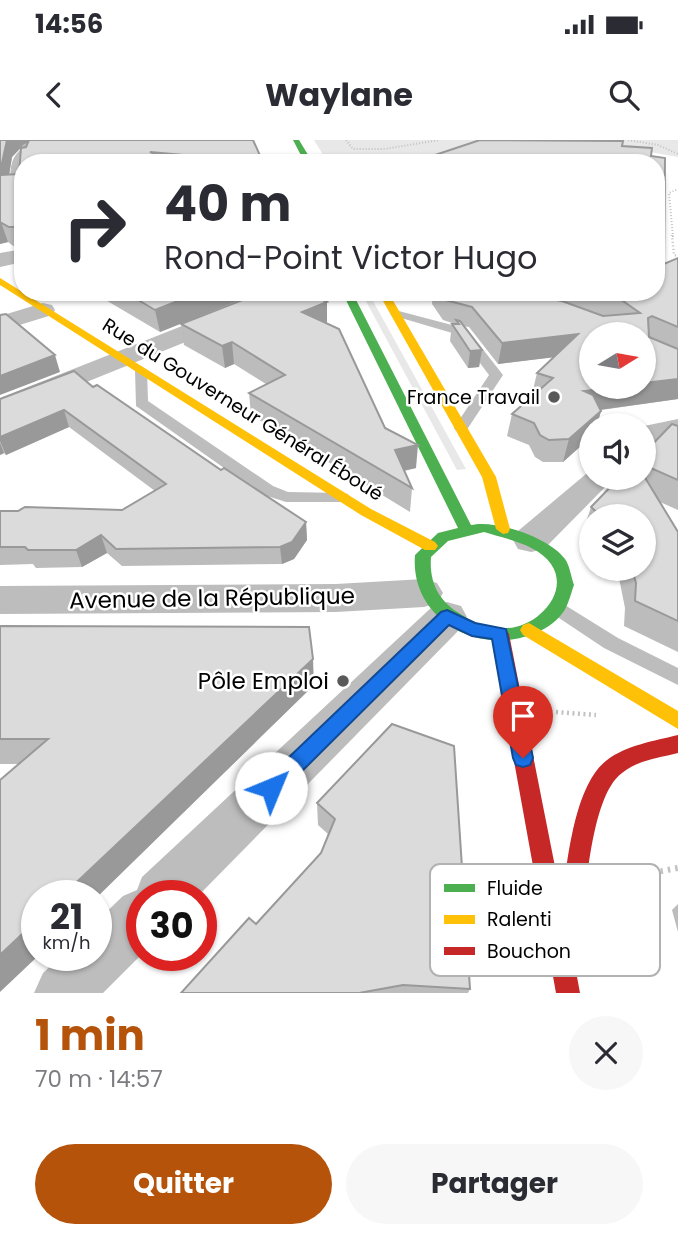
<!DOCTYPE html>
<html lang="fr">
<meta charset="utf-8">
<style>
:root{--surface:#fff;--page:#f7f7f7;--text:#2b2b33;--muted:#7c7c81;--accent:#b45309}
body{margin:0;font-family:Poppins,sans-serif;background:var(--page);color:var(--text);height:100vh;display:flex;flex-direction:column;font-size:26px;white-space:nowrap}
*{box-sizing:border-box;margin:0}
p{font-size:23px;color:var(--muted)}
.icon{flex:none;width:38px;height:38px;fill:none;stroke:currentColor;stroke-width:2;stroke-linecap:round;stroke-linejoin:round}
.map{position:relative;height:853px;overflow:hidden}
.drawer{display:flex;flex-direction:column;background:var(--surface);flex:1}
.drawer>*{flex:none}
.hud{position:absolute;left:14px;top:14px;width:651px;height:147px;border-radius:28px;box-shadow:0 2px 5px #0004;background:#fff;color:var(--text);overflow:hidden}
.needle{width:46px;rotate:79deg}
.fabs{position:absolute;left:579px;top:182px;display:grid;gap:14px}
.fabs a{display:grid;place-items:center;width:77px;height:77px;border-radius:50%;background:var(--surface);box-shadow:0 2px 5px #0004;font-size:35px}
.speed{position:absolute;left:21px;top:740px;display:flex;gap:14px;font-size:35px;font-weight:700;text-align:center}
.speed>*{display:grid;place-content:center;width:91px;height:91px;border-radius:50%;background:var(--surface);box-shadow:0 2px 5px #0004;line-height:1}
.speed small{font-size:18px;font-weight:400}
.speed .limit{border:10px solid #d22;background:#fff;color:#111}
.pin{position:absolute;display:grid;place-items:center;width:60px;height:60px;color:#fff;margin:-72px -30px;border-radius:50% 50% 50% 0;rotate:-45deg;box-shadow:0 0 7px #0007}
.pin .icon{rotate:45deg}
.me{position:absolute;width:77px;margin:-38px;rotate:45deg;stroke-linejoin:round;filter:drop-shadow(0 0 5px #0008)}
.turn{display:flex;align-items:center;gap:24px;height:147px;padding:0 35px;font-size:32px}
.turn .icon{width:91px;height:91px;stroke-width:2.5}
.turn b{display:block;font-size:49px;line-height:60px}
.round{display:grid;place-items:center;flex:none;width:74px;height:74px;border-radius:37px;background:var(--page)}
.headline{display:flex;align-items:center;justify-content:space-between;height:119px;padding:0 35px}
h1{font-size:42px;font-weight:700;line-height:52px;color:var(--accent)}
.action{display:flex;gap:14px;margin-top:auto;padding:14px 35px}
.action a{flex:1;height:80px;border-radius:42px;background:var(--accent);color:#fff;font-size:28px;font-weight:700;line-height:80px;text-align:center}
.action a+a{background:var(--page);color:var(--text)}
.status{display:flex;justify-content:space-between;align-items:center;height:49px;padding:0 35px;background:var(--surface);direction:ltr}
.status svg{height:19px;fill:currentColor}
header{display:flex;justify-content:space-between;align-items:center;height:91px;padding:0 35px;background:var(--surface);font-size:32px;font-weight:700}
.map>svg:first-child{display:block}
</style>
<div class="status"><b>14:56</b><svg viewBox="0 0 49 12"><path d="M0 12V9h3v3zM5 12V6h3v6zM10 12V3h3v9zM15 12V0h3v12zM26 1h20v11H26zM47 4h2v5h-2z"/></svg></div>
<header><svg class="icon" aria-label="back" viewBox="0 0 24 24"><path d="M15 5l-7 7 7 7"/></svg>Waylane<svg class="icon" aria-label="search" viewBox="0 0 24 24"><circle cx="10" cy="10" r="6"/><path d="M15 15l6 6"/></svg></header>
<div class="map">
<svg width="678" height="853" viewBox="0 0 678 853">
<rect width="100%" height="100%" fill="#fff"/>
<g fill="#e8e8e8">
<polygon points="314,0 494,0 420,23 328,23"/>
<polygon points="582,0 678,0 678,17"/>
<polygon points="361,152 368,152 466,329 457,330"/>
</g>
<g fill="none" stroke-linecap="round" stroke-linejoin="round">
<g stroke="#c2c2c2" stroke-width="2" stroke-dasharray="1 2" stroke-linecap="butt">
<polyline points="346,0 353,9 385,9 439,0"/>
<polyline points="628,0 658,5 678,14"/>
<polyline points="673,97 669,53 678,49"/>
</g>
<polyline stroke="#c2c2c2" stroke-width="2.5" stroke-dasharray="1 2.5" stroke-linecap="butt" points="672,95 674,115 678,116"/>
<polyline stroke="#c2c2c2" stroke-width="4.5" stroke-dasharray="2 3.5" stroke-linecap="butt" points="556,572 596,575"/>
<polyline stroke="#c2c2c2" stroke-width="6" stroke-dasharray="2.5 5" stroke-linecap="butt" points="623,728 662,731 678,728"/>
<g fill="#bdbdbd" fill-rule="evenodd">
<polygon points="395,170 467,189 503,235 466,291 456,291 454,288 489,235 459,195 391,175 391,171"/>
<polygon points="141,226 147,230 148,261 273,346 288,352 342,353 348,354 350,358 348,362 286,362 261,354 136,266 135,230"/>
<polygon points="560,462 618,498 678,528 678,545 604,508 553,474 551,469 553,464"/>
</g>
<g fill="#bdbdbd" fill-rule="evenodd">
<path d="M69,0L32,14L29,23H23V51L13,49C9,42 10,35 11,27C16,0 45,0 69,0Z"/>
<polygon points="23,109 23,122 0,127 0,113"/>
<polygon points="268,152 301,152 297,157 0,277 0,258"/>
<polygon points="392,152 488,152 495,158 491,163 483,165 404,159"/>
<polygon points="43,163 52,165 55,170 52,175 0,191 0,176"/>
<polygon points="678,279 678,297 644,307 644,286"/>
<polygon points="592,329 592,338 614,338 544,409 531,412 518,409 513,400 518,391"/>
<polygon points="424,439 437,443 443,453 437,463 424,467 336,472 0,474 0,446 336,444"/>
<polygon points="447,462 461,466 467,477 461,488 198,756 142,756 142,814 103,853 34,853 43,833 61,816 96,816 96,782 123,756 137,750 142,737 433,466"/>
</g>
<g fill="#4caf50" fill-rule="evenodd">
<polygon points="293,0 299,0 313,23 305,23"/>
<path d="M342,152H352L471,385C496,379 550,398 565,419C570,426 571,437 574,445C571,453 569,463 564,471C556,483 543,491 530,495C475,515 410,477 415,415L438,393L458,388ZM484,392C506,399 537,404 551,424C571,453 536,487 508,488C489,489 477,484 462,475C439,462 429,443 431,417L448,401Z"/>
</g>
<g fill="#ffc107" fill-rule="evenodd">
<polygon points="0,138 371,369 435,402 438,406 435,410 425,410 361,375 0,145"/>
<polygon points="378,152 388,152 496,337 510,389 508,393 503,394 496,389 482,337"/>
<polygon points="529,483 678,571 678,589 523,495 520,490 523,485"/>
</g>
<path fill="#c62828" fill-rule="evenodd" d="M500,487L506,489L509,494L562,762C567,723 574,645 607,620C627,605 654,601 678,595V613C659,618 638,620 622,633C589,657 585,765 580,805L576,813L573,815L580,853H556L491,494L494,489Z"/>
</g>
<g fill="#bcbcbc" fill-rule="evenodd">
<path d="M0,0H253L263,23H23V107L16,108L8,102L0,104ZM21,8L19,34L9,35L12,17Z"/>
<polygon points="622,6 651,16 664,124 678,118 678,259 601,270 601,271 597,285 592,285 592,296 563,322 543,322 535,317 529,305 507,296 512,274 534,255 532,254 537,233 553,217 498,224 469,187 463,186 482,210 479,227 468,228 450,201 452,184 455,184 443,180 432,164 433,152 656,152"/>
<polygon points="92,152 260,152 160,192"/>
<polygon points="327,162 326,183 385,288 416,328 404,331 412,348 410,372 251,275 249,253 266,244 234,224 225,228 184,205 181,184"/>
<polygon points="93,247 221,330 306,382 307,400 294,419 282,424 122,426 107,413 82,427 36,428 33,424 0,425 0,371 122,370 155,351 69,287 6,315 4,313 0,315 0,259"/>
<polygon points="678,286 678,370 660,362 678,392 678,512 624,486 625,468 619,438 613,429 644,429 644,376 592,376 592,401 583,392 591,367 644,338 644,313"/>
<polygon points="0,486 314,545 96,758 96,756 19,624 0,624"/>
<polygon points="392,584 470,849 468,853 181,853 256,784 321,713 328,694 318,685 317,663"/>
<polygon points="678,764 678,792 672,770"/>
</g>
<g fill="#999">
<polygon points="7,0 41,0 24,4 12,17 8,42 0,44 0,24"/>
<polygon points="0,82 1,82 8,102 0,104"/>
<polygon points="201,152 260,152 160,192 155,170"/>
<polygon points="327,162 327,183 303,193 302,172"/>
<polygon points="578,194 573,215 498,224 502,203"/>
<polygon points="232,202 234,224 225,228 222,206"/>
<polygon points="482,210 479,227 468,228 470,211"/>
<polygon points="55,215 60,232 0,255 0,236"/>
<polygon points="678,239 678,259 577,273 584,251 618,247 644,247 644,243"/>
<polygon points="64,270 69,287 6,315 0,301 0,297"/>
<polygon points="601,271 597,285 592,285 592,296 563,322 569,299"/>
<polygon points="0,303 4,313 0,315"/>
<polygon points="418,305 416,328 393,333 395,310"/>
<polygon points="306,382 307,400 294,419 282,424 280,407"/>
<polygon points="101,395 107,413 82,427 76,410"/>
<polygon points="313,519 314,545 96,758 96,756 62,756"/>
<polygon points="37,780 38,816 0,852 0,815"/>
</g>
<g fill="#dbdbdb" stroke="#999" stroke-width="2">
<polygon points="0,0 7,0 2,23 0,24"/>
<polygon points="29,0 253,0 263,22 150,12 178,23 23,23 23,95 19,93 18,87 9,87 0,82 0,35 19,34 21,8 26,7"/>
<polygon points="480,0 623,1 622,6 652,8 651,16 665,18 664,124 678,118 678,187 652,176 648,178 649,197 678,209 678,239 644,243 644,194 592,194 592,247 618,247 584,251 593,255 601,271 569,299 549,300 540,295 534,283 512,274 553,238 537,233 578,194 502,203 472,167 445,160 440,152 516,152 562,161 603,176 640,173 620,159 595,152 656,152 656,23 411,23"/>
<polygon points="125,152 201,152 155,170"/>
<polygon points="263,152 308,152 327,162 302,172 339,189 385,288 418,305 395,310 412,348 249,253 285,235 232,202 222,206 181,184"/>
<polygon points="6,174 55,215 0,236 0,175"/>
<polygon points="456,180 460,181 482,210 470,211 452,184 459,184"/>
<polygon points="74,231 93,247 97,245 221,330 224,328 306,382 292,402 280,407 116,409 101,395 76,410 28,410 25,407 0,407 0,371 18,371 25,367 122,370 166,344 64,270 0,297 0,259"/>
<polygon points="672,284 678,286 678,340 644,325 644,313"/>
<polygon points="644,336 678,392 678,481 635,461 636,443 632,429 644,429 644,376 601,376 591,367 619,338 644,338"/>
<polygon points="0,486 309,487 313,519 62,756 37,756 37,780 0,815 0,640 48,599 0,599"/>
<polygon points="392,584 454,606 470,849 403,845 359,853 181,853 249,778 256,784 321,713 335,679 317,663"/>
</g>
<polygon fill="#1a73e8" stroke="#114b97" stroke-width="2" points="447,470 475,483 506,489 533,618 530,625 523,627 516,625 513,618 492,499 472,496 449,485 278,655 271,657 264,655 261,648 264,641 441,472"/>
<g fill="#595959" stroke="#fff" stroke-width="2.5">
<circle cx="554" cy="257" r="7"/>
<circle cx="343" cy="541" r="7"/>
</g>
<g text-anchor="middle" stroke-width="5" stroke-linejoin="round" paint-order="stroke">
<g font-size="19" fill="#000" stroke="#fff" text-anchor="end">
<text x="540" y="264">France Travail</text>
</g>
<g font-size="19" fill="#000" stroke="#fff">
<text transform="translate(243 269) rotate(32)" y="7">Rue du Gouverneur Général Éboué</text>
</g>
<g font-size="23" fill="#000" stroke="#fff">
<text transform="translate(212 458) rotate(-1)" y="8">Avenue de la République</text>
</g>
<g font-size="23" fill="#000" stroke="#fff" text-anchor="end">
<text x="329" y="549">Pôle Emploi</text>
</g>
</g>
<rect x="430" y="724" width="230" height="112" rx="10" fill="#fff" stroke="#b2b2b2" stroke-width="2"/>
<rect x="444" y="744" width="31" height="8" fill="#4caf50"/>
<rect x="444" y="775" width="31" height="9" fill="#ffc107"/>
<rect x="444" y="807" width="31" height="8" fill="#c62828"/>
<g font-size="19" fill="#000">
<text x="487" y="755">Fluide</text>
<text x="487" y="786">Ralenti</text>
<text x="487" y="818">Bouchon</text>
</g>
</svg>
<div class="fabs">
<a><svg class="needle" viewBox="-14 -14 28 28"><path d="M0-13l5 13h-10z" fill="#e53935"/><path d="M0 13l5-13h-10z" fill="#7c7c81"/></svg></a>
<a><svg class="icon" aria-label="sound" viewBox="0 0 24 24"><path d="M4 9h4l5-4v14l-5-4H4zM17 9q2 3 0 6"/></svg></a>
<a><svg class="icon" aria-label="layers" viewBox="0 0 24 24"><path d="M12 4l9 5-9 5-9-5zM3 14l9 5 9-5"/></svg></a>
</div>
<div class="speed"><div>21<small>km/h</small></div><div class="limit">30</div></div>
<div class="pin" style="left:523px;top:618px;background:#d93025"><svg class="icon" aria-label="arrive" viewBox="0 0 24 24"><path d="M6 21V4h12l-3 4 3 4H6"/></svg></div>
<svg class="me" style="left:271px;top:648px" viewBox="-20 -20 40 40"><circle r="19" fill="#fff"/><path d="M0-13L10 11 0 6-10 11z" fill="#1a73e8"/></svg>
<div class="hud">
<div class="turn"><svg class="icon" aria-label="right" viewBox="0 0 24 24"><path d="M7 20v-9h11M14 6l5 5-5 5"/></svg><div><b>40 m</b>Rond-Point Victor Hugo</div></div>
</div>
</div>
<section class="drawer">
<div class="headline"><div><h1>1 min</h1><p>70 m · 14:57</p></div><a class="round"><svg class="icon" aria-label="close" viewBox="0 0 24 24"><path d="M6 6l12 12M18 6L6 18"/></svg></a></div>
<div class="action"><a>Quitter</a><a>Partager</a></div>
</section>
